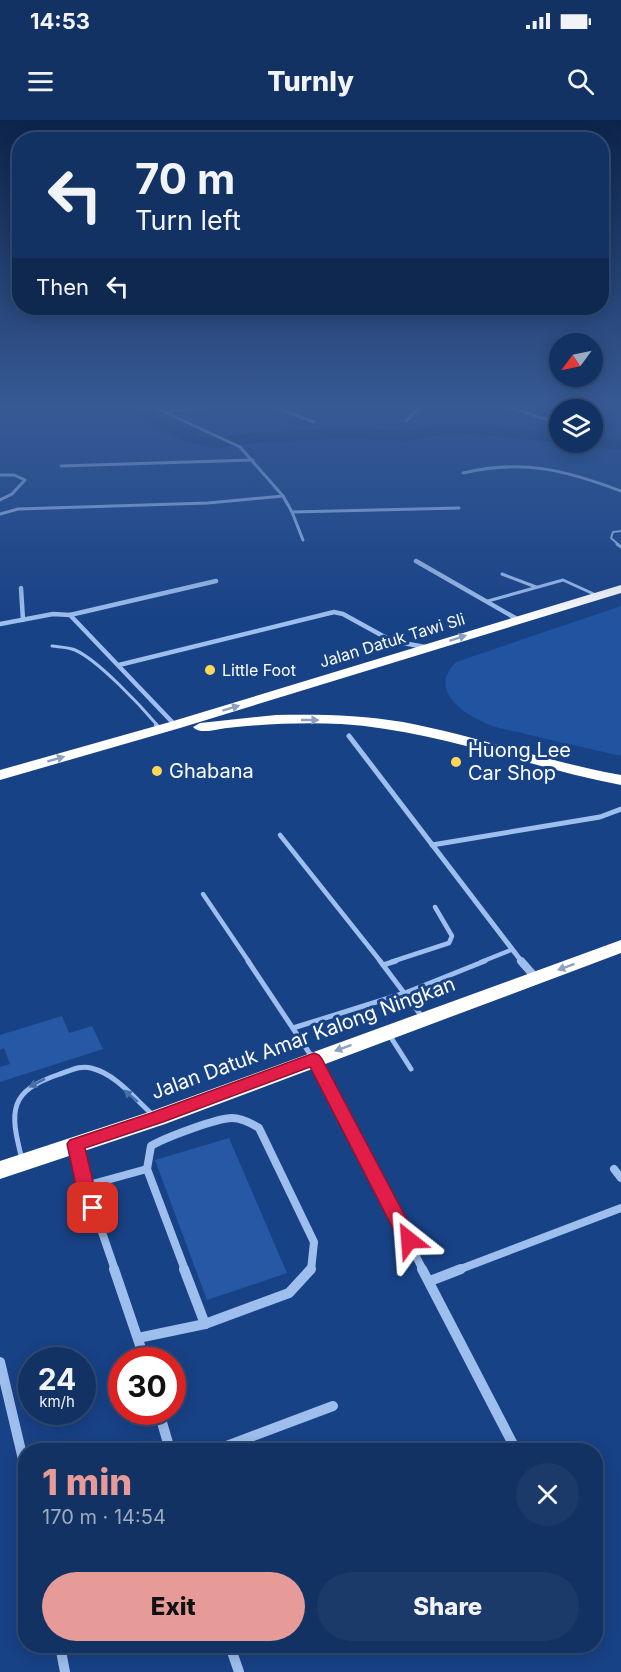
<!DOCTYPE html>
<meta charset="utf-8">
<style>
:root{--surface:#123264;--page:#1b3a6a;--text:#f1f3f6;--muted:#9caabf;--line:#314d78;--accent:#e69b98}
body{margin:0;font-family:Inter,sans-serif;background:var(--page);color:var(--text);height:100vh;display:flex;flex-direction:column;font-size:22px;white-space:nowrap}
*{box-sizing:border-box;margin:0}
p{font-size:20px;color:var(--muted)}
.icon{flex:none;width:33px;height:33px;fill:none;stroke:currentColor;stroke-width:2;stroke-linecap:round;stroke-linejoin:round}
.map{position:relative;flex:1;overflow:hidden}
.drawer{position:absolute;left:18px;top:1323px;width:585px;height:210px;display:flex;flex-direction:column;background:var(--surface);border-radius:24px;box-shadow:0 3px 15px #0003,0 0 0 2px var(--line)}
.drawer>*{flex:none}
.guide{position:absolute;left:12px;top:12px;width:597px;height:183px;border-radius:24px;box-shadow:0 3px 15px #0003,0 0 0 2px var(--line);background:#123264;color:var(--text);overflow:hidden}
.needle{width:39px;rotate:237deg}
.buttons{position:absolute;left:549px;top:213px;display:grid;gap:12px}
.buttons a{display:grid;place-items:center;width:54px;height:54px;border-radius:50%;background:var(--surface);box-shadow:0 3px 15px #0003,0 0 0 2px var(--line);font-size:30px}
.speed{position:absolute;left:18px;top:1227px;display:flex;gap:12px;font-size:30px;font-weight:700;text-align:center}
.speed>*{display:grid;place-content:center;width:78px;height:78px;border-radius:50%;background:var(--surface);box-shadow:0 3px 15px #0003,0 0 0 2px var(--line);line-height:1}
.speed small{font-size:15px;font-weight:400}
.speed .limit{border:9px solid #d22;background:#fff;color:#111}
.pin{position:absolute;display:grid;place-items:center;width:51px;height:51px;color:#fff;margin:-26px;border-radius:12px;box-shadow:0 3px 9px #0006}
.me{position:absolute;width:66px;margin:-33px;rotate:332deg;stroke-linejoin:round;filter:drop-shadow(0 0 4px #0008)}
.turn{display:flex;align-items:center;gap:21px;height:126px;padding:0 24px;font-size:27px}
.turn .icon{width:78px;height:78px;stroke-width:2.5}
.turn b{display:block;font-size:42px;line-height:51px}
.then{display:flex;align-items:center;height:57px;padding:0 24px;background:#0003;gap:12px;font-size:22px}
.round{display:grid;place-items:center;flex:none;width:63px;height:63px;border-radius:32px;background:var(--page)}
.summary{display:flex;align-items:center;justify-content:space-between;height:102px;padding:0 24px}
h1{font-size:36px;font-weight:800;line-height:45px;color:var(--accent)}
.primary-button{display:flex;gap:12px;margin-top:auto;padding:12px 24px}
.primary-button a{flex:1;height:69px;border-radius:36px;background:var(--accent);color:#111;font-size:24px;font-weight:800;line-height:69px;text-align:center}
.primary-button a+a{background:var(--page);color:var(--text)}
.status{display:flex;justify-content:space-between;align-items:center;height:42px;padding:0 30px;background:var(--surface);direction:ltr}
.status svg{height:16px;fill:currentColor}
header{display:flex;justify-content:space-between;align-items:center;height:78px;padding:0 24px;background:var(--surface);font-size:27px;font-weight:800}
.map>svg:first-child{display:block}
</style>
<div class="status"><b>14:53</b><svg viewBox="0 0 49 12"><path d="M0 12V9h3v3zM5 12V6h3v6zM10 12V3h3v9zM15 12V0h3v12zM26 1h20v11H26zM47 4h2v5h-2z"/></svg></div>
<header><svg class="icon" aria-label="menu" viewBox="0 0 24 24"><path d="M4 6h16M4 12h16M4 18h16"/></svg>Turnly<svg class="icon" aria-label="search" viewBox="0 0 24 24"><circle cx="10" cy="10" r="6"/><path d="M15 15l6 6"/></svg></header>
<div class="map">
<svg width="621" height="1552" viewBox="0 0 621 1552">
<rect width="100%" height="100%" fill="#184286"/>
<path fill="#2053a0" d="M621,486V636C589,629 557,621 525,614C512,610 497,609 485,603C459,591 429,569 456,542Z"/>
<g fill="none" stroke-linecap="round" stroke-linejoin="round">
<g fill="#0f2f64" fill-rule="evenodd">
<polygon points="120,286 140,286 199,314 218,319 239,314 343,308 406,311 441,305 470,304 560,313 560,322 562,322 560,323 470,314 441,315 406,321 343,318 239,324 218,329 187,322 122,289"/>
<polygon points="592,317 621,320 621,330 586,326 584,322 592,322"/>
</g>
</g>
<g fill="#2658a5">
<polygon points="62,896 69,913 92,906 103,929 0,962 0,947 10,944 4,928 0,930 0,915"/>
<polygon points="229,1018 287,1153 207,1180 155,1040"/>
</g>
<g fill="none" stroke-linecap="round" stroke-linejoin="round">
<polyline stroke="#9ebeed" stroke-width="2" points="619,425 611,418 613,412 621,411"/>
<g stroke="#9ebeed" stroke-width="3">
<polyline points="617,424 621,427"/>
<polyline points="502,454 536,467"/>
<polyline points="488,481 563,460 596,475"/>
<path d="M52,526C59,527 68,527 75,530C98,540 141,586 158,606"/>
</g>
<g stroke="#9ebeed" stroke-width="4.5">
<polyline points="156,605 160,609"/>
<polyline points="280,715 381,842"/>
<polyline points="203,774 249,842"/>
<polyline points="391,842 449,823 452,816 435,787"/>
<polyline points="481,842 511,830"/>
</g>
<g stroke="#9ebeed" stroke-width="5">
<polyline points="248,841 312,937"/>
<polyline points="380,841 383,845"/>
<polyline points="396,841 383,845 423,898"/>
<polyline points="293,908 405,873 485,841"/>
<polyline points="390,916 411,949"/>
<path d="M22,1039C9,990 9,971 60,954C70,951 80,945 91,948C116,954 135,979 153,995"/>
</g>
<g stroke="#9ebeed" stroke-width="3">
<polyline points="272,286 314,302"/>
<polyline points="505,286 560,304"/>
<polyline points="165,292 214,286"/>
<polyline points="406,301 422,286"/>
<polyline points="61,346 253,340"/>
<path d="M463,353C523,339 565,350 621,371"/>
<polyline points="0,355 14,355 25,360 12,374 0,380"/>
<polyline points="283,376 292,392 459,388"/>
<polyline points="292,392 303,420"/>
<polyline points="0,394 18,389 208,383 283,376 240,327 152,286"/>
</g>
<g stroke="#9ebeed" stroke-width="4.5">
<polyline points="416,441 517,499"/>
<polyline points="21,468 23,500"/>
<polyline points="70,495 175,605"/>
<polyline points="0,504 53,494 70,495 216,461"/>
<polyline points="119,545 334,492 343,494 392,521 425,527"/>
</g>
<g stroke="#9ebeed" stroke-width="5">
<polyline points="349,616 522,842"/>
<polyline points="432,725 600,697 621,689"/>
</g>
<g stroke="#9ebeed" stroke-width="8">
<polyline points="521,841 535,857"/>
<polyline points="314,939 423,1150"/>
<polyline points="76,1025 91,1080 115,1150"/>
<polyline points="614,1049 621,1058"/>
<polyline points="85,1066 147,1049"/>
<path d="M185,1150L147,1049L151,1026C164,1018 217,998 232,998C242,998 251,1003 259,1008L314,1122L311,1150"/>
<polyline points="458,1150 621,1088"/>
</g>
<g stroke="#9ebeed" stroke-width="10">
<polyline points="114,1149 145,1240"/>
<polyline points="184,1149 205,1204"/>
<polyline points="422,1149 516,1330"/>
<polyline points="430,1161 461,1149"/>
<polyline points="205,1204 289,1173 311,1149"/>
<polyline points="138,1218 205,1204"/>
<polyline points="0,1242 26,1352"/>
<polyline points="159,1292 170,1330"/>
<polyline points="216,1330 333,1286"/>
<polyline points="60,1526 65,1552"/>
<polyline points="230,1526 239,1552"/>
</g>
<g fill="#fff" fill-rule="evenodd">
<polygon points="621,465 621,473 180,608 0,660 0,650 170,602"/>
<path d="M276,595C318,594 361,595 403,602C477,616 547,642 621,655V665C527,647 437,610 341,604C303,602 265,604 227,608C217,609 200,615 193,607L200,603Z"/>
<polygon points="621,820 621,833 165,1004 0,1059 0,1041 149,992"/>
</g>
</g>
<defs><path id="oneway-solid" d="M-6-.8H1V-3.2L6.5 0L1 3.2V.8H-6Z" transform="scale(1.5)"/></defs>
<g fill="#8ca0c2">
<use href="#oneway-solid" transform="translate(458 518) rotate(-18)"/>
<use href="#oneway-solid" transform="translate(231 588) rotate(-17)"/>
<use href="#oneway-solid" transform="translate(310 600)"/>
<use href="#oneway-solid" transform="translate(56 639) rotate(-16)"/>
<use href="#oneway-solid" transform="translate(566 847) rotate(160)"/>
<use href="#oneway-solid" transform="translate(343 928) rotate(160)"/>
</g>
<g fill="#476daa">
<use href="#oneway-solid" transform="translate(37 963) rotate(153)"/>
<use href="#oneway-solid" transform="translate(131 976) rotate(-139)"/>
</g>
<linearGradient id="sky" x2="0" y2="1"><stop stop-color="#0d244a"/><stop offset="0.57" stop-color="#375a95"/><stop offset="1" stop-color="#375a95" stop-opacity="0"/></linearGradient>
<rect width="621" height="503" fill="url(#sky)"/>
<polygon fill="#e11d48" stroke="#92132f" stroke-width="1.5" points="314,933 319,935 322,939 415,1115 418,1120 415,1126 409,1128 402,1126 310,947 163,1002 85,1028 94,1066 102,1088 99,1093 93,1096 86,1093 76,1066 67,1024 70,1020 151,993"/>
<g fill="#ffd85a" stroke="#184286" stroke-width="2">
<circle cx="210" cy="550" r="6"/>
<circle cx="456" cy="642" r="6"/>
<circle cx="157" cy="651" r="6"/>
</g>
<g text-anchor="middle" stroke-width="6" stroke-linejoin="round" paint-order="stroke">
<g font-size="16" fill="#fff" stroke="#184286">
<text transform="translate(392 520) rotate(-17)" y="6">Jalan Datuk Tawi Sli</text>
</g>
<g font-size="16" fill="#fff" stroke="#184286" text-anchor="start">
<text x="222" y="556">Little Foot</text>
</g>
<g font-size="20" fill="#fff" stroke="#184286" text-anchor="start">
<text x="468" y="637">Huong Lee<tspan x="468" dy="23">Car Shop</tspan></text>
<text x="169" y="658">Ghabana</text>
</g>
<g font-size="20" fill="#fff" stroke="#184286">
<text transform="translate(303 918) rotate(-20)" y="7">Jalan Datuk Amar Kalong Ningkan</text>
</g>
</g>
</svg>
<div class="buttons">
<a><svg class="needle" viewBox="-14 -14 28 28"><path d="M0-13l5 13h-10z" fill="#e53935"/><path d="M0 13l5-13h-10z" fill="#9caabf"/></svg></a>
<a><svg class="icon" aria-label="layers" viewBox="0 0 24 24"><path d="M12 4l9 5-9 5-9-5zM3 14l9 5 9-5"/></svg></a>
</div>
<div class="speed"><div>24<small>km/h</small></div><div class="limit">30</div></div>
<div class="pin" style="left:93px;top:1088px;background:#d93025"><svg class="icon" aria-label="arrive" viewBox="0 0 24 24"><path d="M6 21V4h12l-3 4 3 4H6"/></svg></div>
<svg class="me" style="left:409px;top:1120px" viewBox="-20 -20 40 40"><path d="M0-17L14 15 0 8-14 15z" fill="#e11d48" stroke="#fff" stroke-width="4"/></svg>
<div class="guide">
<div class="turn"><svg class="icon" aria-label="left" viewBox="0 0 24 24"><path d="M17 20v-9H6M10 6l-5 5 5 5"/></svg><div><b>70 m</b>Turn left</div></div>
<div class="then">Then<svg class="icon" aria-label="left" viewBox="0 0 24 24"><path d="M17 20v-9H6M10 6l-5 5 5 5"/></svg></div>
</div>
<section class="drawer">
<div class="summary"><div><h1>1 min</h1><p>170 m · 14:54</p></div><a class="round"><svg class="icon" aria-label="close" viewBox="0 0 24 24"><path d="M6 6l12 12M18 6L6 18"/></svg></a></div>
<div class="primary-button"><a>Exit</a><a>Share</a></div>
</section>
</div>
